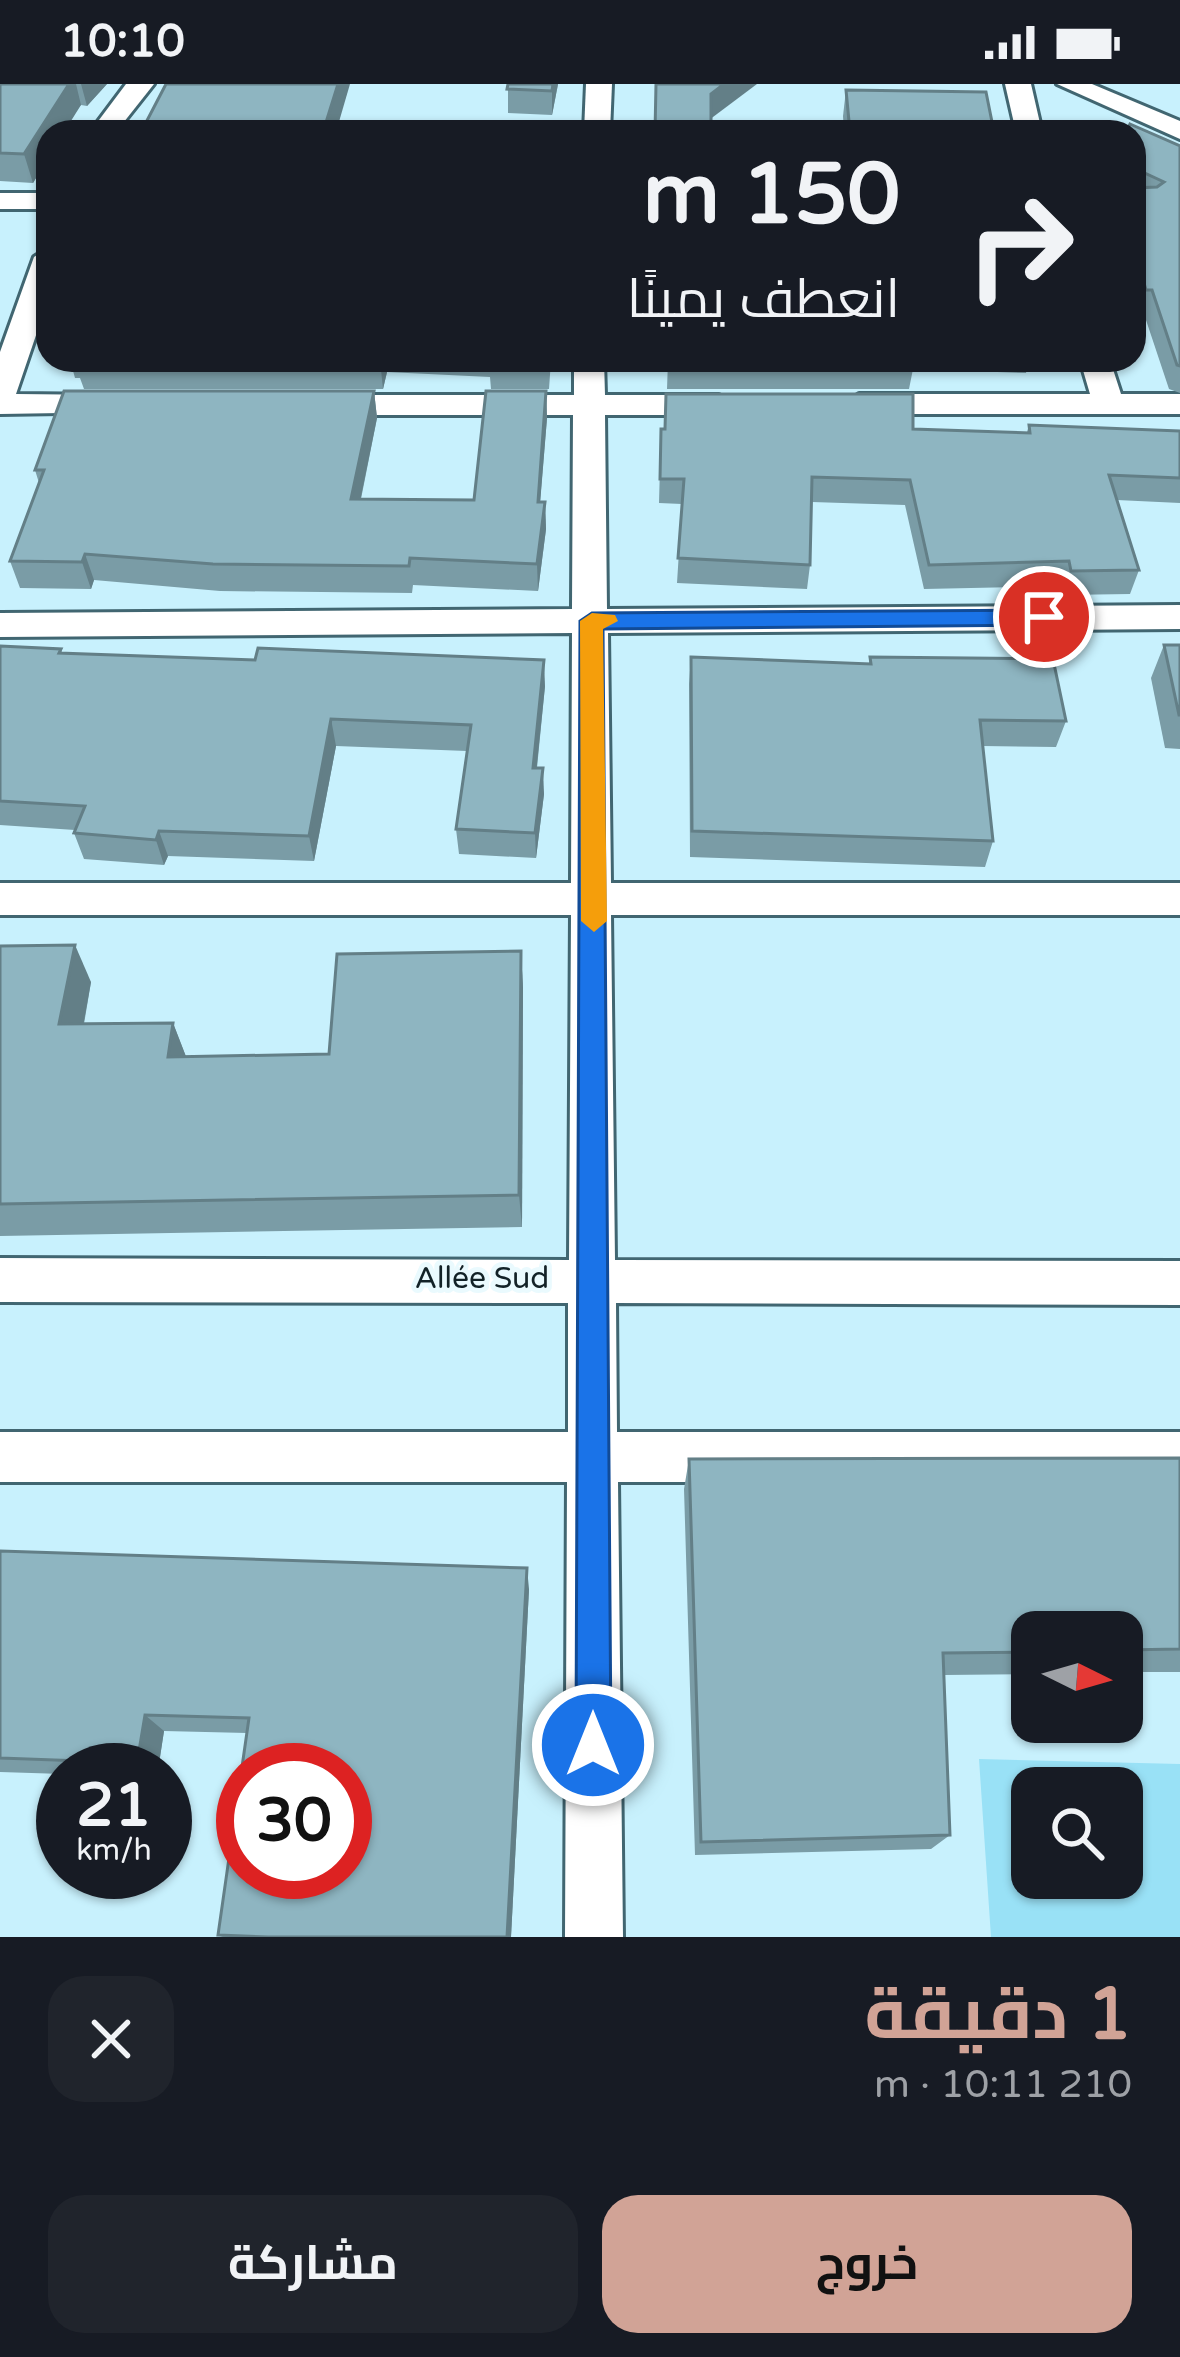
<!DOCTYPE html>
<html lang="ar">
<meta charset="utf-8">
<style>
:root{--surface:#171b24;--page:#20242c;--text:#f1f3f6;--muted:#9ea1a6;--accent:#d1a396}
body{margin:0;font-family:"Varela Round",Cairo,sans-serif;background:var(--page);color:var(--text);direction:rtl;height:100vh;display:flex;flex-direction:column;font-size:45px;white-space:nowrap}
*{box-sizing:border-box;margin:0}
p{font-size:39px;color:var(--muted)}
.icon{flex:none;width:66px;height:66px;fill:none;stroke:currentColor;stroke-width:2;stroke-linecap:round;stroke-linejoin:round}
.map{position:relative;height:1853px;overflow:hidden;direction:ltr}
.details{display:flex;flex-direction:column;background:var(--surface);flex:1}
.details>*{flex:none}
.top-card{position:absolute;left:36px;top:36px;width:1110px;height:252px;border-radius:36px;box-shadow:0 3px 9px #0004;direction:rtl;background:#171b24;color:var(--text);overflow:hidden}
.needle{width:78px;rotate:95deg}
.controls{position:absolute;left:1011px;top:1527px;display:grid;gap:24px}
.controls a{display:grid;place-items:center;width:132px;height:132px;border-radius:24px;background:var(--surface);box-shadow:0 3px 9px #0004;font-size:60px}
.speed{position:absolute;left:36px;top:1659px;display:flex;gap:24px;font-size:60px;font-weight:700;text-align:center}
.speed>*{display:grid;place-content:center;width:156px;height:156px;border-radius:50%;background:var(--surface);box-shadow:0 3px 9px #0004;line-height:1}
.speed small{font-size:30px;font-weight:400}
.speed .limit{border:18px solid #d22;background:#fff;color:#111}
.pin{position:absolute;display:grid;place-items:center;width:102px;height:102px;color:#fff;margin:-51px;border:6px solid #fff;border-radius:50%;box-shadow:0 3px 12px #0007}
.me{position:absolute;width:132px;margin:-66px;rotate:0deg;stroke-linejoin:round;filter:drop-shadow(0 0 9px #0008)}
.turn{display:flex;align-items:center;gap:42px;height:252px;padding:0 48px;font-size:54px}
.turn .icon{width:156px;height:156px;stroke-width:2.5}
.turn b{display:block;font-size:84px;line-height:102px}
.round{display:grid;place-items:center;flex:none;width:126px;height:126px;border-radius:36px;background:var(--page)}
.head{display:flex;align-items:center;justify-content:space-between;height:204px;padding:0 48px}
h1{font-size:72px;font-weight:700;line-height:90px;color:var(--accent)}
.primary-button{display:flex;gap:24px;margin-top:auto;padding:24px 48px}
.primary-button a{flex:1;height:138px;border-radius:36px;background:var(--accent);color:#111;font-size:48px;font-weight:700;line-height:138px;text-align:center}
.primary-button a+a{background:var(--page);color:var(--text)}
.status{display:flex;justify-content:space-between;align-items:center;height:84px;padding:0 60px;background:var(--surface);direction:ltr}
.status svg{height:33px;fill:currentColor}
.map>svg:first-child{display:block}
</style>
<div class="status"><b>10:10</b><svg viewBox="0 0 49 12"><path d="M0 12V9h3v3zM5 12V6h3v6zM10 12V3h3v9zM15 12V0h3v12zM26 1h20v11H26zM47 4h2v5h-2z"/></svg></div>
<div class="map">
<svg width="1180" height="1853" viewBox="0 0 1180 1853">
<rect width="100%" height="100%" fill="#c8f1fd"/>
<path fill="#99e1f6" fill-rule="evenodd" d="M979,1675L1180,1680V1853H991ZM1032,1704H1122V1794H1032Z"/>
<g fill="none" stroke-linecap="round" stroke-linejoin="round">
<defs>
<g id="street">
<polygon points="126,0 154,0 116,48 90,48"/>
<polygon points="586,0 612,0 610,48 584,48"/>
<polygon points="1005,0 1031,0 1042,48 1016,48"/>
<polygon points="1057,0 1092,0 1180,37 1180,55"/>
<rect x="0" y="109" width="48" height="16"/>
<polygon points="48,164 48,216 16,310 113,311 129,321 124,328 0,330 0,268 34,173"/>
<polygon points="574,276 604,276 605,311 719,311 735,321 719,331 605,331 607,525 1180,521 1180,545 608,549 611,799 1180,799 1180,831 611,831 615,1176 1180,1177 1180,1221 616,1219 617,1348 1180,1348 1180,1398 618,1398 623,1853 565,1853 567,1398 0,1398 0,1348 568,1348 568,1219 0,1218 0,1174 569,1176 571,831 0,831 0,799 571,799 572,549 0,553 0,529 572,525 573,331 319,331 303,321 319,311 574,311"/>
<polygon points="1080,276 1110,276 1121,310 1180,310 1180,330 859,330 843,320 859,310 1090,310"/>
</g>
</defs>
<use href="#street" stroke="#416671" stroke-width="6"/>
<use href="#street" fill="#fff" fill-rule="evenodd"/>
</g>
<g fill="#7a9ca6">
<polygon points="0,0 107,0 87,22 81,21 48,48 48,74 33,99 0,97"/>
<polygon points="508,0 558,0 552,31 508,29"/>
<polygon points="846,6 994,48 844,48 843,32"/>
<polygon points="1134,48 1180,62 1180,309 1169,305 1144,230 1138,230 1134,216"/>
<polygon points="70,276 551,276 549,305 491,305 490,293 387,288 383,305 84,305 80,294 75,294"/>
<polygon points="668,276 1029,276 1026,289 913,285 909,305 667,305"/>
<polygon points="374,307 377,334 361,415 474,416 546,307 547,334 540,418 545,418 546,445 538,507 413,501 412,509 220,507 94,496 91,505 20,504 10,477 39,399 35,386"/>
<polygon points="1029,341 1180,347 1180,419 1117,416 1139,486 1130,510 1064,511 1061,502 924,505 905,421 812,418 810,481 807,505 677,499 682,420 659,419 661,345 913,345 1027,348"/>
<polygon points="1164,561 1180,561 1180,665 1165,664 1151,594"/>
<polygon points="0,562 61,565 62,569 545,602 537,684 544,710 536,774 459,770 456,745 467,667 336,662 314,777 168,772 164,781 84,775 74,749 75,746 0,741"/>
<polygon points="691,573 869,580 870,573 1066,637 1056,663 983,662 993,757 985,783 690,773 689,600"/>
<polygon points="0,862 91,898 84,940 173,939 186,973 329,970 521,867 523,904 522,1143 0,1152"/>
<polygon points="1180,1374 1180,1588 1122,1588 1122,1548 1032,1548 1032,1590 944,1591 950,1751 931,1765 695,1771 684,1405 689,1375"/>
<polygon points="0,1467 529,1505 511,1853 223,1853 218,1851 247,1649 164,1647 158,1686 63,1686 63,1690 0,1688"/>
</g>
<g fill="#637f87">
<polygon points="69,0 76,0 81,21 64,48 48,48 48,74 33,99 24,70"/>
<polygon points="81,0 107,0 87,22"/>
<polygon points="338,0 350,0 336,48 323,48"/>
<polygon points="553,0 558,0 552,31 552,7"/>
<polygon points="724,0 757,0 709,36 711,10"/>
<polygon points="380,276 385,276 387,288 383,305"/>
<polygon points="374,307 377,334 355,442 351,415"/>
<polygon points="546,307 547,334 538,445 538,418"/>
<polygon points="545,418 546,445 538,507 537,480"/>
<polygon points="85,470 94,496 91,505 82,478"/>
<polygon points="544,576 545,602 534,709 533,684"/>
<polygon points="331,635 336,662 314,777 309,752"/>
<polygon points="543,684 544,710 536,774 535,749"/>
<polygon points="159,747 168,772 164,781 156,756"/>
<polygon points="75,861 91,898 77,976 59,940"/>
<polygon points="521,867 523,904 522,1143 519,1111"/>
<polygon points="173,939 187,975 168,973"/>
<polygon points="527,1484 529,1505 511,1853 507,1853"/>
<polygon points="145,1631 164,1647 158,1686 146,1686 137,1679"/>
</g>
<g fill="#8eb5c1" stroke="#637f87" stroke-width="3" fill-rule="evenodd">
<polygon points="0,0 69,0 24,70 0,69"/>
<polygon points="166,0 338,0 323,48 141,48"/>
<polygon points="508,0 553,0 552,7 507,5"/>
<polygon points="656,0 724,0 711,10 711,48 655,48"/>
<polygon points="846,6 986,8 994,48 850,48"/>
<polygon points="1130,40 1180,62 1180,282 1177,281 1152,206 1146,206 1134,165 1134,104 1157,103 1164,98 1134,84 1134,48 1126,48"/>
<rect x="668" y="276" width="246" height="3"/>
<polygon points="64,307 374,307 351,415 474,416 486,307 546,307 538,418 545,418 537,480 410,474 409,482 213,480 85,470 82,478 10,477 44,386 35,386"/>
<polygon points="666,310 913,310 913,345 1030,349 1029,341 1180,347 1180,394 1109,391 1139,486 1071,487 1069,477 929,481 910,396 812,393 810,481 678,474 684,395 660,395 661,345 665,345"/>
<polygon points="1164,561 1180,561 1180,631 1179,631"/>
<polygon points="0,562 61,565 59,569 255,576 258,564 544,576 533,684 543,684 535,749 456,745 471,641 331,635 309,752 159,747 156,756 74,749 85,722 0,717"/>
<polygon points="691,573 871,580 870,573 1053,575 1066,637 980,636 993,757 692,747"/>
<polygon points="75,861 59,940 173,939 168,973 329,970 337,870 521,867 519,1111 0,1120 0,862"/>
<polygon points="1180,1374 1180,1565 1122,1566 1122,1548 1032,1548 1032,1568 943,1569 950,1751 701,1758 689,1375"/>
<path d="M0,1467L527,1484L507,1853H268L218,1851L249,1634L145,1631L137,1679L0,1674ZM243,1686H345V1788H243Z"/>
</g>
<polygon fill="#1a73e8" stroke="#114b97" stroke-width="3" points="1044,526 1055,533 1044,541 603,545 611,1661 606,1674 593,1679 581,1674 576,1661 580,537 592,529"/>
<polygon fill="#f59e0b" points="592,529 615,531 618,537 603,545 607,837 594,848 581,837 580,537"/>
<g text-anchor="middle" stroke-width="10" stroke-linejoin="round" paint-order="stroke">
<g font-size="30" fill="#132227" stroke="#eafafe">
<text x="482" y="1204">Allée Sud</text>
</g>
</g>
</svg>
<div class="controls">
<a><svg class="needle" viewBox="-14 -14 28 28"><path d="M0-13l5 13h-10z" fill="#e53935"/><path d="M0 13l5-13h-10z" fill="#9ea1a6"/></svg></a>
<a><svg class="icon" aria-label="search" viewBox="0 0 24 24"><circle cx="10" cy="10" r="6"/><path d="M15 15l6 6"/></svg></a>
</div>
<div class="speed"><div>21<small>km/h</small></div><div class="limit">30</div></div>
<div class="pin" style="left:1044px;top:533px;background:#d93025"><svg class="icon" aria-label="arrive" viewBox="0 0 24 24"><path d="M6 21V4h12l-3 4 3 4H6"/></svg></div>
<svg class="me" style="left:593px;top:1661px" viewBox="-20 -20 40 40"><circle r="17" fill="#1a73e8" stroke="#fff" stroke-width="3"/><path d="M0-11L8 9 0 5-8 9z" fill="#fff"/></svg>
<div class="top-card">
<div class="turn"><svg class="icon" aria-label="right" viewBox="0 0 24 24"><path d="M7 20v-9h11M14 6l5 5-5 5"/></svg><div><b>150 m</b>انعطف يمينًا</div></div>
</div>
</div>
<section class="details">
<div class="head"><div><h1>1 دقيقة</h1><p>210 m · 10:11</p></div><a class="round"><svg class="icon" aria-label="close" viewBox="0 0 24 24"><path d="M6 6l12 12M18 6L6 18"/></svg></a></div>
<div class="primary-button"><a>خروج</a><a>مشاركة</a></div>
</section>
